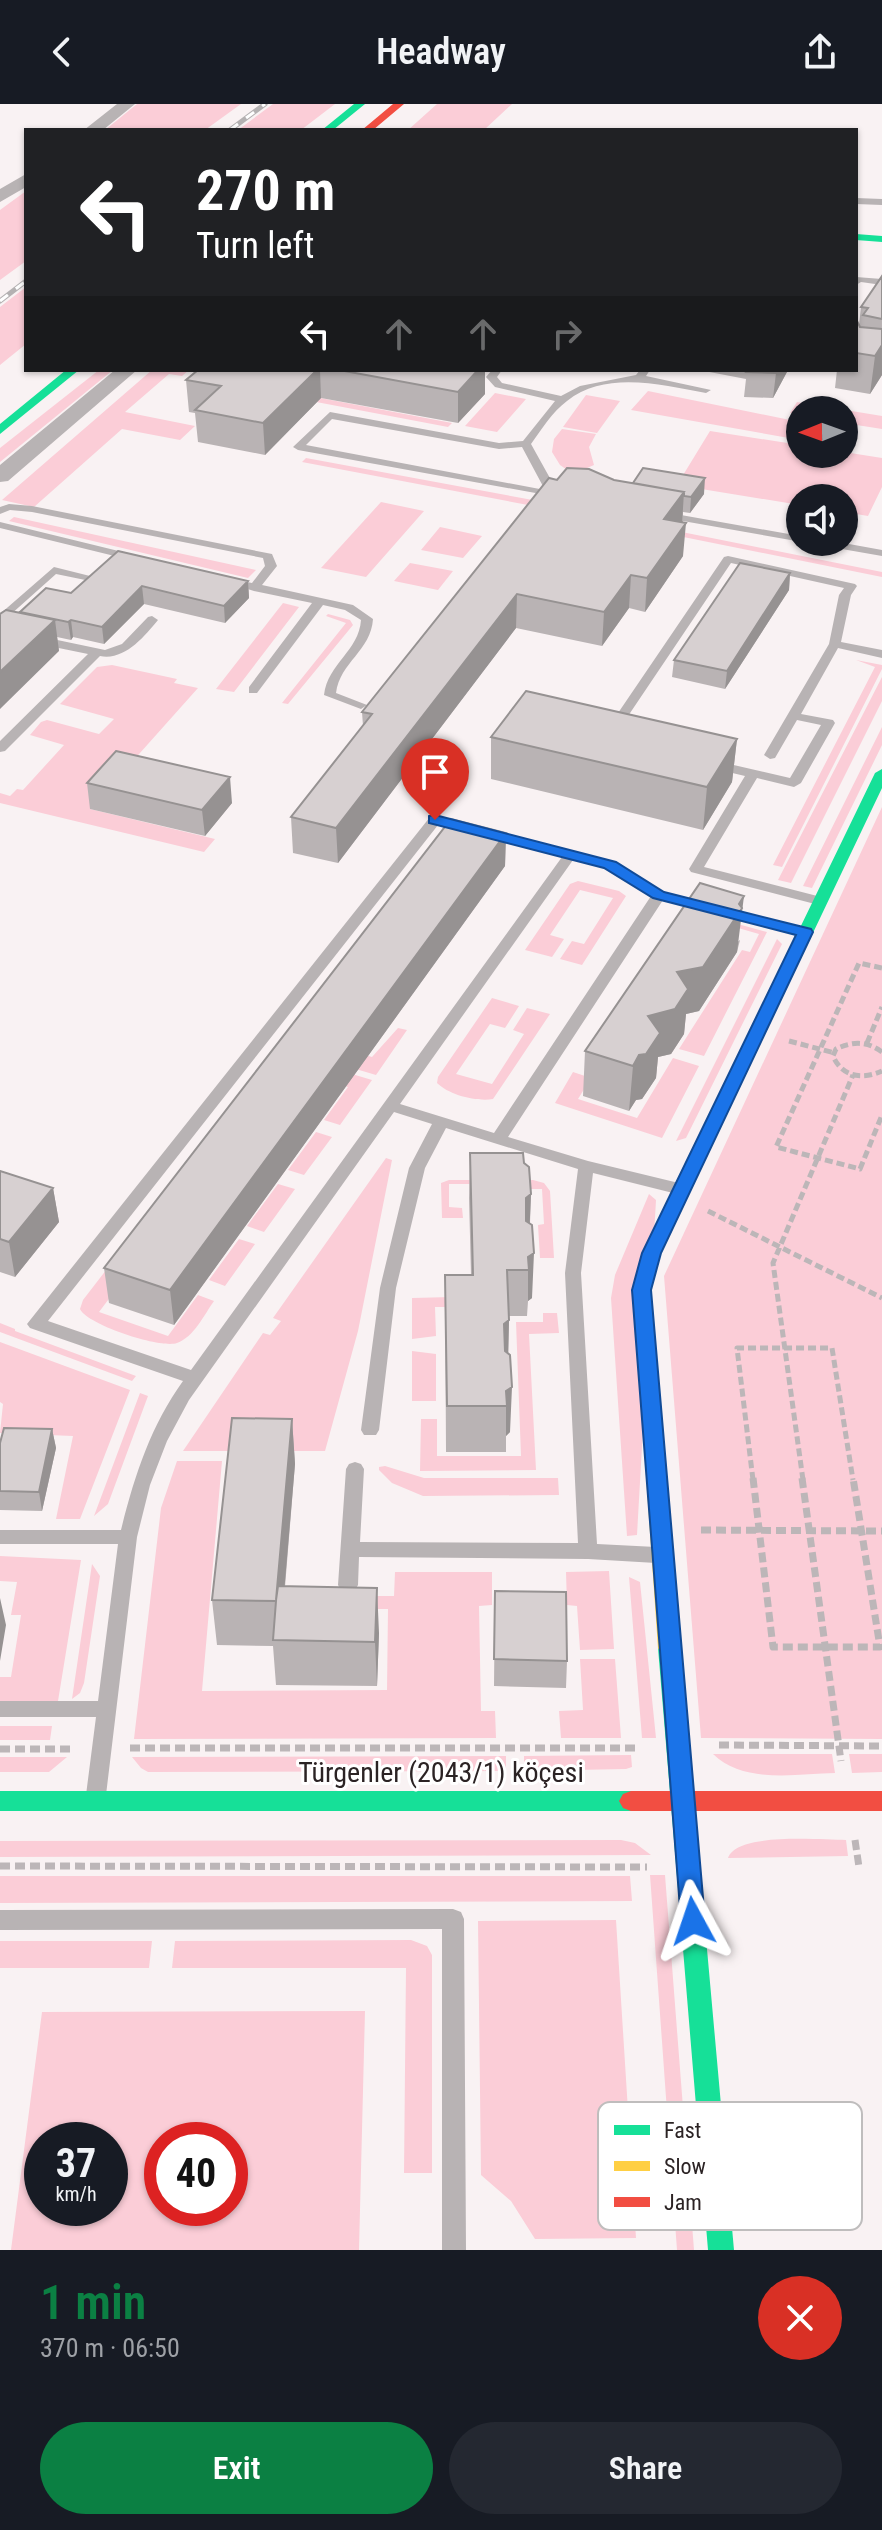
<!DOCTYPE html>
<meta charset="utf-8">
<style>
:root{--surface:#171b24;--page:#242831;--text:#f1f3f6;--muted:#9ea1a6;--accent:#0b8043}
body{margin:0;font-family:"Roboto Condensed",sans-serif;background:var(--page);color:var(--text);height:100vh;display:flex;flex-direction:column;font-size:30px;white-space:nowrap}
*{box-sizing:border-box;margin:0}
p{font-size:26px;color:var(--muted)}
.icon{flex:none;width:44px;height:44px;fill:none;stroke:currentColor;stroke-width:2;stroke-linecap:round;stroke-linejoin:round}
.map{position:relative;height:2146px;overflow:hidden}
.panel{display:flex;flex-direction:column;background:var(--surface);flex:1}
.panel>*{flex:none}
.top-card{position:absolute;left:24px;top:24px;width:834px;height:244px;border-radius:0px;box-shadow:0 2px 6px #0004;background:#202124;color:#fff;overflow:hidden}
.needle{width:52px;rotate:269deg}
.tools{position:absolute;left:786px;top:292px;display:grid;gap:16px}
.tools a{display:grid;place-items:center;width:72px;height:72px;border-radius:50%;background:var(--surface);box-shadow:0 2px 6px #0004;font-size:40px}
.speed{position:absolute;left:24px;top:2018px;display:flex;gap:16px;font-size:40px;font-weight:700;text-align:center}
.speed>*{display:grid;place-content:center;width:104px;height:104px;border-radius:50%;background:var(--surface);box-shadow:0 2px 6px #0004;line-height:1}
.speed small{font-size:20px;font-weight:400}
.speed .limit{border:12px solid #d22;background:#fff;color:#111}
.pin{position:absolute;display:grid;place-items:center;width:68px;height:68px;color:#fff;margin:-82px -34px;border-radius:50% 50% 50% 0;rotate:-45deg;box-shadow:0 0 8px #0007}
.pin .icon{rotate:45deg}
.me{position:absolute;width:88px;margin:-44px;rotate:355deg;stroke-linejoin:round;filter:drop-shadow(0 0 6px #0008)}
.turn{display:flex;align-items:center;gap:28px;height:168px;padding:0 40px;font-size:36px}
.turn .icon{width:104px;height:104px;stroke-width:2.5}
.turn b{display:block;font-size:56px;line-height:68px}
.lanes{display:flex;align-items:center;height:76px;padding:0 40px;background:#0003;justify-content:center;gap:40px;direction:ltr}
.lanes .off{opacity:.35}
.round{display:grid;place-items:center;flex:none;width:84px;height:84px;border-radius:42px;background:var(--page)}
.summary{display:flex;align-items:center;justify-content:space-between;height:136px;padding:0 40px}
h1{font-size:48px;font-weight:600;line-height:60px;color:var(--accent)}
.primary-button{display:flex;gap:16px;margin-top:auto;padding:16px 40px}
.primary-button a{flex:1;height:92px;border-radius:48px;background:var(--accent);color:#fff;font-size:32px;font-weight:600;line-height:92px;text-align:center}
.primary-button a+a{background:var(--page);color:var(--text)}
header{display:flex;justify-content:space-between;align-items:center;height:104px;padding:0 40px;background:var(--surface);font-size:36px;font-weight:600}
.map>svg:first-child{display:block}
.green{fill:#fbcdd7;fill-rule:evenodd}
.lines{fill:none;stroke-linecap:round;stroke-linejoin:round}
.path-far1{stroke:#bcb6b8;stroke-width:5;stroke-dasharray:8 4;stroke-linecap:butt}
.path{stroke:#bcb6b8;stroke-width:7;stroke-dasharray:10 5;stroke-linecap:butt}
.lane{fill:#b8b3b4;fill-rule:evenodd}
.street{fill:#b8b3b4;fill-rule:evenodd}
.fast{fill:#16e098;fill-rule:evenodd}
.slow{fill:#ffcf43;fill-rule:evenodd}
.jam{fill:#f24e42;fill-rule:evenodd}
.rail-casing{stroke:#b4b1b2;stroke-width:5}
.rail{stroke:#fff;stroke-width:3;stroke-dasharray:10;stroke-linecap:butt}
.wall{fill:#b9b3b4}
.shaded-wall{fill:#969292}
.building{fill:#d7d0d1;stroke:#969292;stroke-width:2}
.route{fill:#1a73e8;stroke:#114b97;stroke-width:2}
.labels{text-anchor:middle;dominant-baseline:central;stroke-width:6;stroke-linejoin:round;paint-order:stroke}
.near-street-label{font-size:28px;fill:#2b2324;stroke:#fff}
.key{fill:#fff;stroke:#bfbdbd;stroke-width:2}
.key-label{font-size:22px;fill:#2b2324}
</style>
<header><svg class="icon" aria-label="back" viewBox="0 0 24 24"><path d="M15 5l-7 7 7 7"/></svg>Headway<svg class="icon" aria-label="share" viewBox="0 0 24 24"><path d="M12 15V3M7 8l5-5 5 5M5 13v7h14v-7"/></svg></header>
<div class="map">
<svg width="882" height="2146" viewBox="0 0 882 2146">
<rect width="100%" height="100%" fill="#f9f2f3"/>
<path class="green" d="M137 0H241L205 26H105Z
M273 0H335L301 26H238Z
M437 0H512L484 26H408Z
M26 87V157L0 176V106Z
M26 183V240L0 261V203Z
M99 266H113L0 358V344Z
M152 266H189L182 272 169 270 125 308 195 322 180 336 122 325 34 403 2 396Z
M648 287 800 318V336L631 306Z
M495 289 526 295 497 328 465 322Z
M586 291 620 297 597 329 563 323Z
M315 293 452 319 448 323 311 297Z
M797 298 882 312V325L844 319V306H800V311L790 309Z
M562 325 596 330 589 343 594 361 573 370 560 361 552 348 554 335Z
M710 327 800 341V350L844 348 882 354V383L868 412 844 408V394H800V401L677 381Z
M306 354 549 399 544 404 302 358Z
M381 398 424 407 366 473 321 464Z
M14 413 256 466 248 474 9 417Z
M607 413 882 468V473L604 417Z
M440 423 482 432 463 454 421 446Z
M410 459 453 467 438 486 394 477Z
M283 499 299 503 234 588 216 585Z
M328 510 350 516 353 521 288 600 282 599 346 519 326 512Z
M856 556 882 561V565L782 763 773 761 875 563Z
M112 561 177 575 174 579 198 584 90 705 215 735 204 748 0 699V689L10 692 17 685 23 686 64 641 30 631 41 618 47 616 99 630 114 615 60 600 97 563Z
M882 573V597L791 779 778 776Z
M882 623V641L812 784 803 782Z
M882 703V1635L701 1634 664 1172Z
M578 777 619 787 626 792 582 861 560 855 572 837 584 840 613 794 580 786 550 831 564 835 552 853 525 846 570 780Z
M694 808 767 828 704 952 679 945 742 846 750 848 759 830 700 813Z
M777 835 782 840 686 1034 676 1037Z
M492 894 519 902 505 924 490 920 456 970 492 980 524 930 513 926 527 904 550 910 493 995C477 998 449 991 437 979L438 973Z
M398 924 407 926 376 971 278 942 306 934 372 953Z
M275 947 372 976 340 1021 324 1016 348 983 283 964 99 1208 168 1232 198 1191 214 1197C204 1211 194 1233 177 1239 160 1245 86 1220 80 1205L83 1196Z
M673 954 699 962 662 1034 555 999 573 968 591 974 578 995 637 1014Z
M316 1028 332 1033 304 1071 288 1066Z
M386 1054 392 1056 358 1227 325 1347H183L263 1229 270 1231 281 1217 273 1214Z
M449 1076H533L544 1079 550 1087 554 1154H540L538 1121 544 1120 542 1085H484V1080H449V1103L462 1104 463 1114H442L441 1079Z
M278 1080 295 1085 264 1128 247 1122Z
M649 1090 656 1096 637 1431 627 1432 611 1194 615 1171Z
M239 1135 255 1140 225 1182 209 1176Z
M452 1193 464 1203H435L436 1232 412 1235V1194Z
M543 1209H557L559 1229 529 1230 536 1366 420 1367 421 1315H437V1352H521L516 1218H543Z
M0 1219 15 1225V1227L136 1272 132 1277 0 1228Z
M0 1238 130 1286 80 1415H56L73 1332 0 1329 3 1300 0 1298Z
M412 1247 436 1250V1297H412Z
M140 1289 148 1292 108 1400 94 1412Z
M177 1357H222L202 1587 387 1586 388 1505H342V1492H394L395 1468H492V1501L479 1502 481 1607H495L496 1634 134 1635 161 1404Z
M385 1362 424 1374H558L559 1391 423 1392 392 1379 379 1366V1363Z
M0 1452 81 1456 58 1597H0V1573H11L21 1511H11L17 1478 0 1477Z
M92 1460 100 1472 84 1579 80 1589 72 1595Z
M609 1467 614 1545 580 1546 577 1502 567 1501 566 1468Z
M629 1473 640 1478 656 1634H642Z
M580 1555H615L621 1634H561L559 1607 583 1606Z
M0 1622H52L50 1636H0Z
M713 1650H832L835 1669C795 1670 744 1680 713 1650Z
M849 1650H882V1668L852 1669Z
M631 1651 632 1663 626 1665 524 1667V1652Z
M506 1652V1667L148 1668 141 1664 132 1653Z
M0 1653H67L49 1668H0Z
M621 1736 635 1739 651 1751 0 1753V1737Z
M846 1736 848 1752 728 1754C737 1728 820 1736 846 1736Z
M650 1771H665L694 2146H677Z
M0 1772H630L632 1797 0 1799Z
M616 1816 636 2134 535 2135 511 2097 481 2071 478 1817Z
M411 1836 427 1842 432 1851V2069H404L406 1864H172L175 1837Z
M0 1837H152L149 1864H0Z
M365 1907 359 2146H11L42 1908ZM110 2036V2104H42V2036ZM230 2036V2104H162V2036Z"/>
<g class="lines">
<path class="path-far1" d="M882 864 859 859 776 1043 860 1065 882 1011
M789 937 835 949
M867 939 882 903
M882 948C867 937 853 937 836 945L833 952C842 973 862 976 882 967
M708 1107 882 1194
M753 1376 737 1244H832L853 1376
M803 1376 773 1159 853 971"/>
<path class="path" d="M753 1374 773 1543H880L853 1374
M802 1374 841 1657
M701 1426 882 1427
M719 1641 882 1642
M130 1644H637
M0 1645H74
M855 1736 859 1763
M0 1762 647 1763"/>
<path class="lane" d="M856 94 882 95V101L856 100Z
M856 173 882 175V181L861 178 856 181Z
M492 266H502L497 273 502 279 561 292 580 282 636 271 640 266H650L646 272 711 286 706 289C662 281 606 266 567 297 552 308 542 325 531 340L556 385 562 388 552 392 298 346 293 343 330 308 499 339 523 337 555 297 495 283 486 273ZM332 315 499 345 522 343 545 386 306 341Z
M9 400 32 402 272 450 277 462 262 481 353 501 373 515C371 547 340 558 336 589L367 601 361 605 324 591C328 559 359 547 361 516L345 506 323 501 257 589H249V583L312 499 254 487 222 477 228 474 252 479 265 462 263 454 32 408 10 406 0 410V403Z
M664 408 800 432 802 438 660 413 658 411Z
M0 418 139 452 141 454 135 457 0 424Z
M813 438H838L882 446V452L819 441Z
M728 452 855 480 857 482 851 491 841 538 882 546V554L838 544 801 610 833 616 835 619 801 679 794 683 757 674 704 763 825 794 827 797 825 800H815L691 768 689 765 745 672 707 663V657L712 656 790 674 821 621 797 616 775 654 770 655 764 651 829 540 839 491 844 484 731 459 624 618 606 622 600 618 616 612 724 453Z
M54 463 106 476 100 479 56 470 0 520V510Z
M152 512 158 516C144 533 124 557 100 552L5 647 0 648V637L88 550 0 532V524L105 546 122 540 148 513Z
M435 712 615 758 664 788 810 825 812 828 805 832 663 796 508 1033 588 1057 687 1081 689 1085 681 1091 593 1069 581 1169 597 1440 656 1443 663 1446 665 1451 663 1456 656 1459 588 1455 359 1453 358 1481 355 1486 348 1489 341 1486 338 1481 346 1365 349 1360 355 1358 361 1360 364 1365 360 1438 578 1439 565 1169 578 1065 446 1024 425 1064 396 1184 379 1326 376 1331H364L361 1326 380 1184 409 1064 432 1020 394 1008 189 1296 167 1337 150 1381 137 1433 106 1691 103 1697 96 1700 89 1697 86 1691 96 1613H0V1597H98L118 1440H0V1426H121C134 1373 151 1321 183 1277L30 1224 27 1220 430 713ZM438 721 562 753 191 1266 48 1217ZM573 756 605 764 651 792 494 1029 400 1000Z
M453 1805 461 1808 464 1815 466 2146H442V1825L0 1826V1806Z"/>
<path class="street" d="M117 0H135L103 26H84Z
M26 70V83L0 98V85Z
M115 266H137L8 377 0 378V361Z"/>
<path class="fast" d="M354 0H365L333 26H322Z
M856 130 882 132V138L856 136Z
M66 266H79L0 330V320Z
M882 665V684L671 1127 662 1133 655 1132 653 1127 875 669Z
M669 1535 677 1538 680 1544 734 2146H708L658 1544 661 1538Z
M0 1687H631L639 1690 643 1697 639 1704 631 1707H0Z"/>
<path class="slow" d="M662 1121 671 1127 661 1149 651 1186 680 1544 677 1550 669 1553 661 1550 658 1544 633 1186 643 1149 655 1122Z"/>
<path class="jam" d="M393 0H404L373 26H362Z
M631 1687H882V1707H631L623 1704 619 1697 623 1690Z"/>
<defs>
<path id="rail" d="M230 26 265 0
M0 197 26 177"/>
</defs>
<use href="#rail" class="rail-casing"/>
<use href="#rail" class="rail"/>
</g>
<path class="wall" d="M882 172V271L870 290 835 284 837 266H856V222L859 221 861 203Z
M198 266H485V290L458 319 321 294 265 351 198 338 195 309 189 308 186 276Z
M699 266H788L773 294 744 293 746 275Z
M557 376H614L704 390 690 409 683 408V452L645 508 629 504 602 542 516 524 338 759 293 749 291 713 363 622 362 608Z
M118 447 248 477 249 494 225 519 144 500 104 540 73 533 71 536 57 533 59 547 20 509 71 489Z
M790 469 789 486 725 585 672 573 674 556Z
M491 633 737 635 732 678 703 726 491 675Z
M87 679 232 699 205 732 90 705Z
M506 729 505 762 174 1221 109 1199 104 1164Z
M740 836 737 848 699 907 686 910 684 930 671 950 658 953 656 974 642 995 636 996 629 1007 583 992 585 947Z
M470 1049 524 1059 531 1090 530 1119 532 1194 528 1197 527 1212H509L508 1250 510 1328 506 1332V1348H446L445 1171H471L469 1094Z
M0 1067 53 1084 59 1118 15 1173 0 1168Z
M292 1315 295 1360 285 1483 379 1529 377 1582 276 1581 273 1542 217 1541 212 1496Z
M52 1325 56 1344 42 1407 0 1406V1339Z
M495 1487 567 1557 566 1584 494 1582Z"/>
<path class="shaded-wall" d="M882 241V271L870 290 875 252Z
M317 266H320L321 294 265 351 263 319Z
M478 266H485V290L458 319V288Z
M777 266H788L773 294 776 269Z
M705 374 704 390 690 409 691 393Z
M684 388 682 420 664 415Z
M686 419 683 452 645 508 647 474Z
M790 469 789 486 725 585 727 567Z
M631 471 629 504 602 542 604 508Z
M248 477 249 494 225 519 224 502Z
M142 482 144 500 104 540 102 523Z
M517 490 516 524 338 759 336 724Z
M55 516 59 547 0 605V568Z
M71 516 73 533 71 536 68 518Z
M737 635 732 678 703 726 707 683Z
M230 673 232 699 205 732 202 706Z
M506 729 505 762 174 1221 170 1186Z
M744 792 737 848 699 907 686 910 684 930 671 950 658 953 656 974 642 995 636 996 629 1007 633 962 648 912 677 868 739 800Z
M53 1084 59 1118 15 1173 9 1138Z
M531 1090 529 1135 524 1139 526 1094Z
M534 1149 532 1194 528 1197V1153Z
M509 1216 508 1262 503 1266 504 1220Z
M512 1283 510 1328 506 1332V1287Z
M292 1315 295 1360 280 1536 276 1496Z
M52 1325 56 1344 42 1407 39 1388Z
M377 1484 379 1529 377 1582 375 1538Z
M0 1494 6 1521 0 1557Z"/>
<path class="building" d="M882 172V215L863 211 868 204 861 203Z
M858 219 860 223 882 225V241L875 252 856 249V222Z
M198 266H317L263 319 195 306 221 282 186 276Z
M339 266H478L458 288Z
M747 266H777L776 269 746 268Z
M567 364 589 365 614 376 684 388 664 415 686 419 647 474 631 471 604 508 517 490 336 724 291 713 372 610 362 608 549 374 557 376Z
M643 364 705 374 691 393 684 392V388L633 379Z
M118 447 248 477 224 502 142 482 102 523 71 516 68 518 20 508 46 484 71 489Z
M740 459 790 469 727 567 674 556Z
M6 506 55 516 0 568V510Z
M526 587 737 635 707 683 491 633Z
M116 647 230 673 202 706 87 679Z
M451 715 506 729 170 1186 104 1164Z
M700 779 744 792 739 800 742 804 703 863 677 868 688 885 675 905 648 912 660 929 646 950 639 951 633 962 585 947Z
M470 1049H523L524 1059 529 1063 531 1090 526 1094V1117L532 1121 534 1149 528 1153 529 1166H507L509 1216 504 1220 505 1247 510 1251 512 1283 506 1287 507 1302H447L445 1171H473Z
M0 1067 53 1084 9 1138 0 1135Z
M232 1314 292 1315 276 1496 278 1482 377 1484 375 1538 273 1536 276 1497 212 1496Z
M4 1324 52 1325 39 1388 0 1387V1339Z
M495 1487 566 1488 567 1557 494 1555Z"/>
<path class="route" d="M435 711 616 758 664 788 811 825 813 828 661 1149 651 1186 705 1817 702 1825 693 1828 685 1825 681 1817 632 1186 642 1149 796 831 653 794 604 764 429 719V712Z"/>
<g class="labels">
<g class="near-street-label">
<text x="441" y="1668">Türgenler (2043/1) köçesi</text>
</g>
</g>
<rect x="598" y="1998" width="264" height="128" rx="12" class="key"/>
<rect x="614" y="2021" width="36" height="10" fill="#16e098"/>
<rect x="614" y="2057" width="36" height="10" fill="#ffcf43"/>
<rect x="614" y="2093" width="36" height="10" fill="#f24e42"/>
<g class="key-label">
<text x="664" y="2034">Fast</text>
<text x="664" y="2070">Slow</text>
<text x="664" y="2106">Jam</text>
</g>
</svg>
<div class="tools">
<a><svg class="needle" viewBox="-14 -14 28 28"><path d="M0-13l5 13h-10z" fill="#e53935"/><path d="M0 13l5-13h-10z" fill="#9ea1a6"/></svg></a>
<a><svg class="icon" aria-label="sound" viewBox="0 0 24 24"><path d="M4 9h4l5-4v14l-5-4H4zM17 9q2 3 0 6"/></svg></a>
</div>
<div class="speed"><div>37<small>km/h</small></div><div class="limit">40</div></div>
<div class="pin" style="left:435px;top:716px;background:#d93025"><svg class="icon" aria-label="arrive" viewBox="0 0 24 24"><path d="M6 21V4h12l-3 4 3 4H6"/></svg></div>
<svg class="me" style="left:693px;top:1817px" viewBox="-20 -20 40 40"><path d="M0-17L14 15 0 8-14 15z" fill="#1a73e8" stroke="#fff" stroke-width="4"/></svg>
<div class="top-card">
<div class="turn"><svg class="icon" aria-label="left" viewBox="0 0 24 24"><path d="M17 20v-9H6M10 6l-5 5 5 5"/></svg><div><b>270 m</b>Turn left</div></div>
<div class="lanes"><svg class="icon" aria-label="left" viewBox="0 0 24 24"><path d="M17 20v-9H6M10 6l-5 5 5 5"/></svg><svg class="icon off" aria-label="ahead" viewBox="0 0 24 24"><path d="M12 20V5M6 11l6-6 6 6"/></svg><svg class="icon off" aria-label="ahead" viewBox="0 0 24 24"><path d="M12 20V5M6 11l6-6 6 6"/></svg><svg class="icon off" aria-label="right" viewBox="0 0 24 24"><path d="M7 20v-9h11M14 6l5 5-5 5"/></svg></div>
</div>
</div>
<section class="panel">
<div class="summary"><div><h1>1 min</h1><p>370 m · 06:50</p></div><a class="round" style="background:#d93025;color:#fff"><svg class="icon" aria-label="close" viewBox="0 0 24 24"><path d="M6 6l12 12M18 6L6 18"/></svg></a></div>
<div class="primary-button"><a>Exit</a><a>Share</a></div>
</section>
